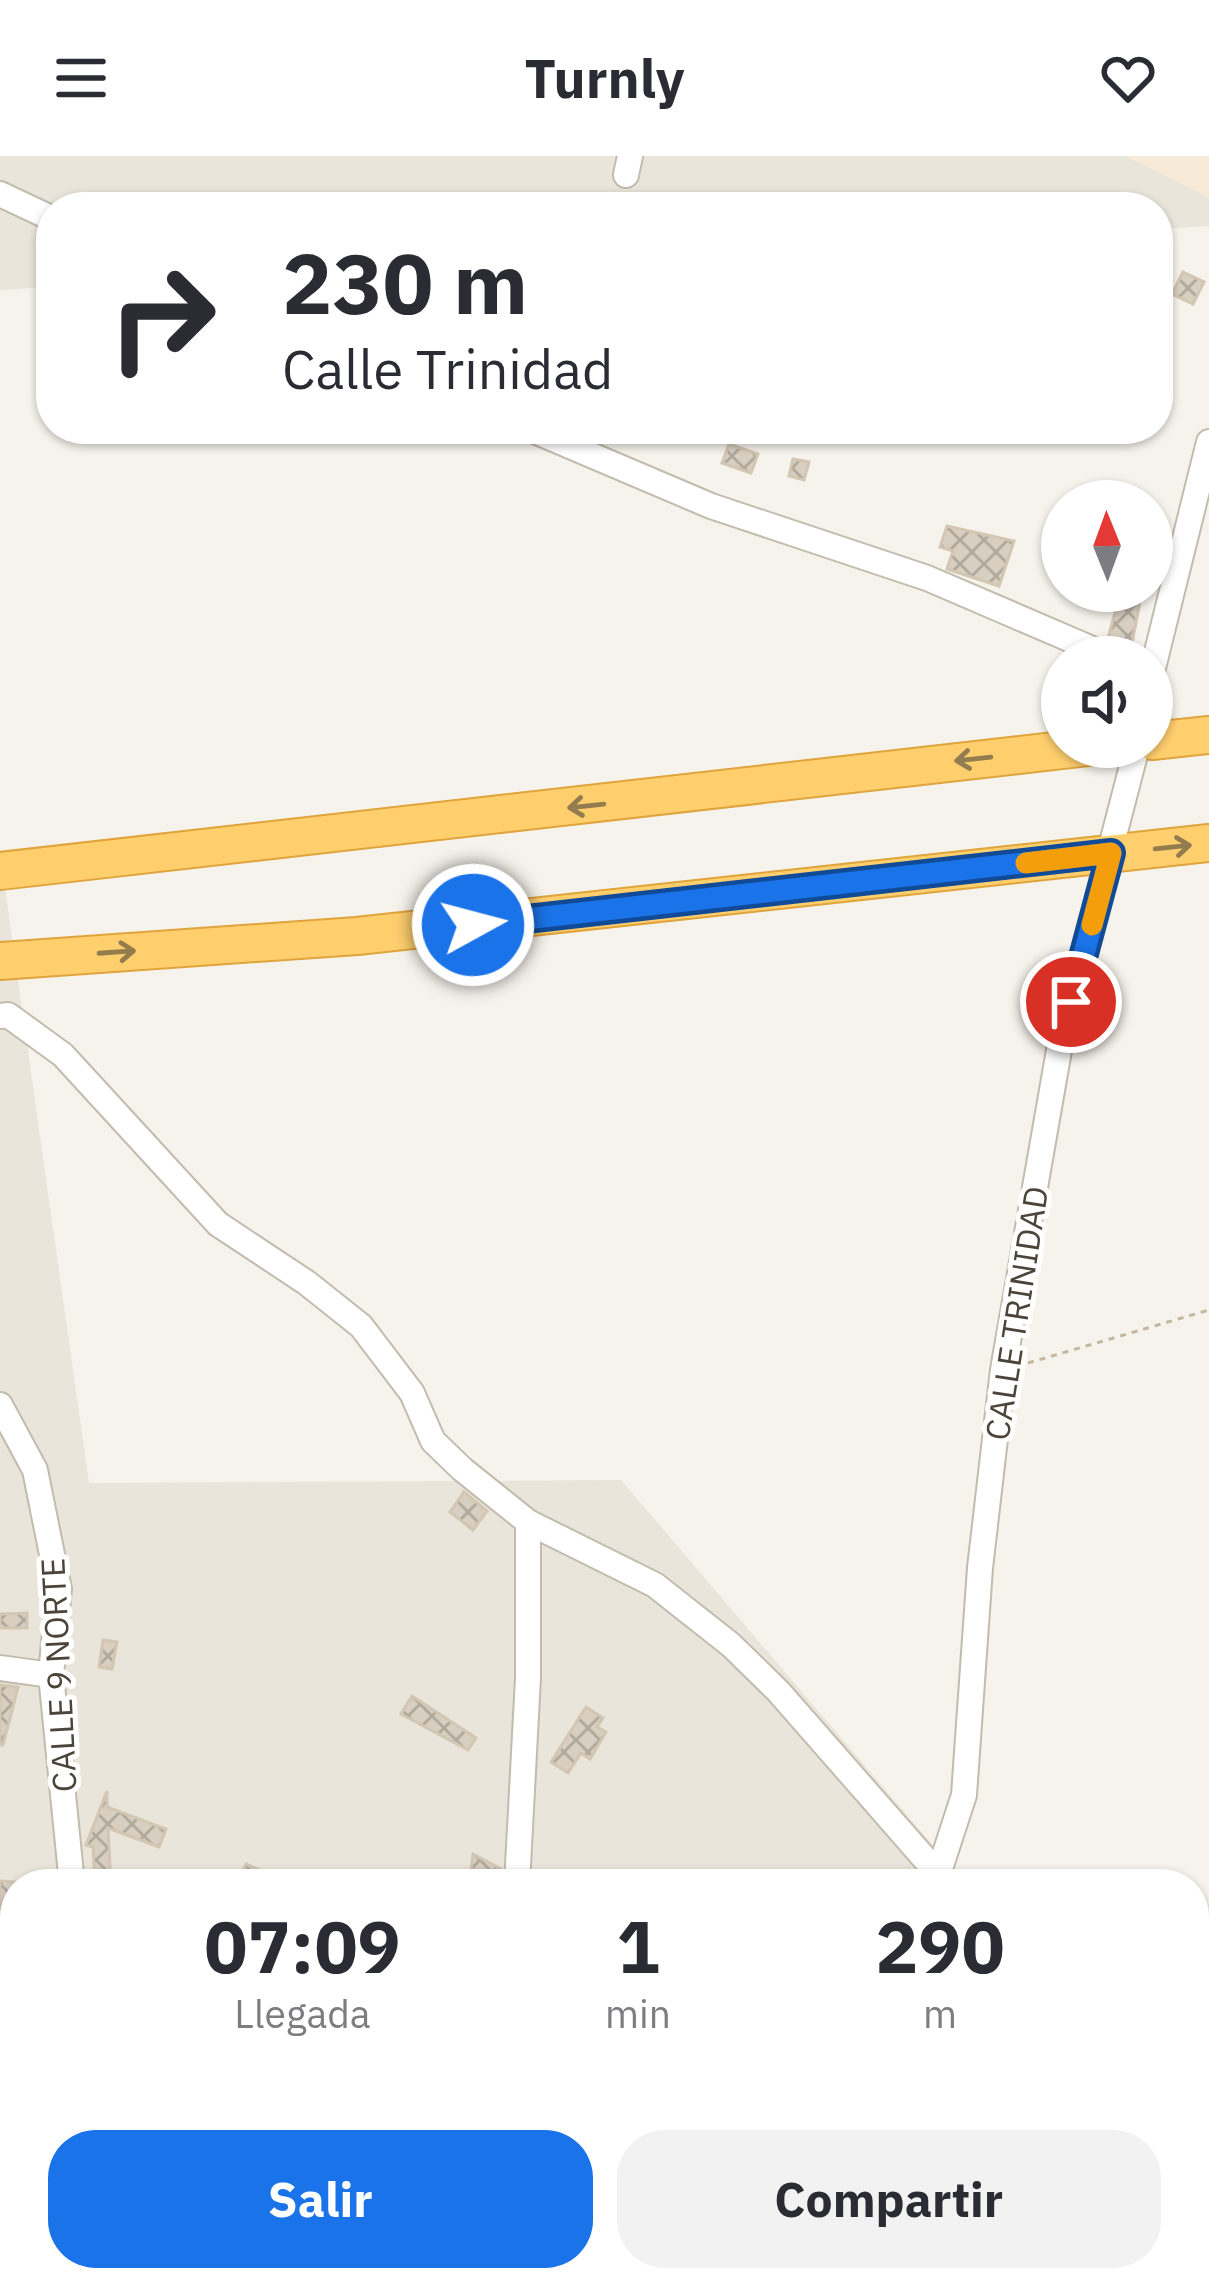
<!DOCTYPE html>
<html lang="es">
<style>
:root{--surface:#fff;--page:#f2f2f3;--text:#2b2b33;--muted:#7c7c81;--accent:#1a73e8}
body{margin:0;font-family:"IBM Plex Sans",sans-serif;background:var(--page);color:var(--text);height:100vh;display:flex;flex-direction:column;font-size:45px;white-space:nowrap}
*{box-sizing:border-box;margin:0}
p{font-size:39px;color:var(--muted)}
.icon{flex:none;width:66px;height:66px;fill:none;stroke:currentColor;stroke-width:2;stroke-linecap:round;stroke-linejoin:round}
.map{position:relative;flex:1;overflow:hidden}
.panel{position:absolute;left:0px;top:1713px;width:1209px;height:423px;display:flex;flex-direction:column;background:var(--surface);border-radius:48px 48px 0 0;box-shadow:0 3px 9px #0004}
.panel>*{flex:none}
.banner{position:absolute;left:36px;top:36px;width:1137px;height:252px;border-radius:48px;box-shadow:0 3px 9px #0004;background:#fff;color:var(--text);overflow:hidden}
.needle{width:78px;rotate:359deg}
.buttons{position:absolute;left:1041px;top:324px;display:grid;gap:24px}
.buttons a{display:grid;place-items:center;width:132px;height:132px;border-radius:50%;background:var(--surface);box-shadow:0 3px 9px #0004;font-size:60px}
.pin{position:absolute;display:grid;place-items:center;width:102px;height:102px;color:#fff;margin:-51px;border:6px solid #fff;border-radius:50%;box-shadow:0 3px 12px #0007}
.me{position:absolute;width:132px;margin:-66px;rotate:83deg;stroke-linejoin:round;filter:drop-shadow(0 0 9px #0008)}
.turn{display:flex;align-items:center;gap:42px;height:252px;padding:0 48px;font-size:54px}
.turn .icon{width:156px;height:156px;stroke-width:2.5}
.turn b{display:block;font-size:84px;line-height:102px}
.eta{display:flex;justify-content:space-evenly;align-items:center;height:204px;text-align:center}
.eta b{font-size:72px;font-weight:700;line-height:84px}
.button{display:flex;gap:24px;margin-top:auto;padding:24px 48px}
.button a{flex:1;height:138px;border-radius:48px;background:var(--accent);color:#fff;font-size:48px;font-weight:700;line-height:138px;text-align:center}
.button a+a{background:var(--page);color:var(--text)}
header{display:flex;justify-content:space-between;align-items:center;height:156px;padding:0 48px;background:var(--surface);font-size:54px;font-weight:700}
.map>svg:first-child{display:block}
.residential{fill:#eae5da}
.commercial{fill:#f7ead8}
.building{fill:url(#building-cross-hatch);stroke:#d3c7b4;stroke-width:3}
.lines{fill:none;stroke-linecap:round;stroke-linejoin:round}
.minor-casing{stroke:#c2bbae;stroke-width:28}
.highway-casing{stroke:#e0a43c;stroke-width:40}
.path{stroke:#c4b79f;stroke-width:3;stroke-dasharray:6 6;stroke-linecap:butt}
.minor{stroke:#fff;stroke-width:24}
.highway{stroke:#ffcf6e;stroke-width:36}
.oneway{stroke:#937c4e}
.route-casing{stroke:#114b97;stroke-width:30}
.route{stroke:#1a73e8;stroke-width:21}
.slow{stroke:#f59e0b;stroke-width:21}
.labels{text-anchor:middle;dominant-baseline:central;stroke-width:10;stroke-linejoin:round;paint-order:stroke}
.street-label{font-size:33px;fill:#4b4439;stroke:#fff}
</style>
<header><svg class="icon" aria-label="menu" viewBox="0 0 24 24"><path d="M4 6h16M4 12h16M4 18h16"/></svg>Turnly<svg class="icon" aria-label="heart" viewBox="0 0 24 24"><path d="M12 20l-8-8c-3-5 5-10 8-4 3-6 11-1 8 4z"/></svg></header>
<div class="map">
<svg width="1209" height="2135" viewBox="0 0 1209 2135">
<defs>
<pattern id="building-cross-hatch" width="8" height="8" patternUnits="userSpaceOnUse" patternTransform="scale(3)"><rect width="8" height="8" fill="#d8cfc1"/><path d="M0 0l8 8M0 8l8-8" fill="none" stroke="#b1aa9e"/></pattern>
</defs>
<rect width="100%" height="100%" fill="#f6f3ec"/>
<path class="residential" d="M0 0H1209V70L1158 73V51H51V131L0 134Z
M0 697 89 1327 621 1324 966 1728H15V2121H1194V1995L1209 2013V2135H0Z"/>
<path class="commercial" d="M1125 0H1209V41Z"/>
<path class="building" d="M1183 116 1204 126 1193 148 1172 138Z
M729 288 758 298 751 317 722 307Z
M793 303 809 306 804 324 789 320Z
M947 370 1014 385 999 430 947 413 953 395 940 391Z
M1121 435H1142L1130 498 1108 482Z
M464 1336 487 1355 473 1374 450 1356Z
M27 1457V1472H0V1458Z
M103 1484 117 1486 112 1513 99 1511Z
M0 1529 18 1531 3 1589H0Z
M412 1540 476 1582 468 1594 401 1558Z
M586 1551 603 1562 597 1571 606 1576 590 1603 581 1597 568 1617 551 1606Z
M107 1635V1651L166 1673 159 1691 108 1672 111 1728H95L93 1691 86 1689Z
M473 1698 501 1713V1728H469Z
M246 1708 292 1728H237Z
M0 1725 14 1726 12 1771H0Z"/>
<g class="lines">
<defs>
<path id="minor" d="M626 19 630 0
M0 38 51 62
M530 273 711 350 927 422 1111 501
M1152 516 1209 286
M0 860 8 859 63 899 218 1068 307 1127 361 1170 412 1237 433 1285 462 1313 528 1366 655 1429 731 1489 778 1535 947 1728
M0 1249 35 1314 59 1433 51 1519 72 1728
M0 1512 51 1519
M517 1728 528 1522V1366
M935 1728 964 1639 980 1412 1003 1214 1061 883 1137 591
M0 1824H15
M1194 1981 1209 1998
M554 2121 573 2135
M894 2121 895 2135
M0 2128 76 2131
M693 2135 700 2121
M1023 2135 1027 2121"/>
<path id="highway" d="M1152 585 1209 579
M0 715 1089 591
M0 805 357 780 1209 687"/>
</defs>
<use href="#minor" class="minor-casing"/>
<use href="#highway" class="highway-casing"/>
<path class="path" d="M1028 1207 1209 1154"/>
<use href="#minor" class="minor"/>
<use href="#highway" class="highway"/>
</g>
<defs><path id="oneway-shaft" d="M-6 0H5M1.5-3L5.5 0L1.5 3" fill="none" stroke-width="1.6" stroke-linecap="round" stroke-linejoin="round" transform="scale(3)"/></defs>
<g class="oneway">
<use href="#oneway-shaft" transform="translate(973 603) rotate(174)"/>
<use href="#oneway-shaft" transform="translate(586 650) rotate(174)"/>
<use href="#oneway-shaft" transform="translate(1173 691) rotate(-6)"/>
<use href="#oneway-shaft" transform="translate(117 796) rotate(-4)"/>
</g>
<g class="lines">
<defs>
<path id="route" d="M473 769 1111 697 1071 846"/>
</defs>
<use href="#route" class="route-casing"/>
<use href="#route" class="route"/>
<path class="slow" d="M1026 707 1111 697 1092 769"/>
</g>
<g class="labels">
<g class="street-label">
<text transform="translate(1016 1157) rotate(-81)">CALLE TRINIDAD</text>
<text transform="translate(58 1519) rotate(-93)">CALLE 9 NORTE</text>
</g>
</g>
</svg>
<div class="buttons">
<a><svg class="needle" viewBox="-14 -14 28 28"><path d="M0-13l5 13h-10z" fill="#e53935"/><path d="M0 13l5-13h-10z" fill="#7c7c81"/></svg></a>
<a><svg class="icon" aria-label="sound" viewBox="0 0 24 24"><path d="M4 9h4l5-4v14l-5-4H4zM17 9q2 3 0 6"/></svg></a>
</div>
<div class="pin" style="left:1071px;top:846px;background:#d93025"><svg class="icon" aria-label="arrive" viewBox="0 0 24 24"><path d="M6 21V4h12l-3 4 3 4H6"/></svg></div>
<svg class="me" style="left:473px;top:769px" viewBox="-20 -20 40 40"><circle r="17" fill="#1a73e8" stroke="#fff" stroke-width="3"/><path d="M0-11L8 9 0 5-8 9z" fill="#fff"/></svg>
<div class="banner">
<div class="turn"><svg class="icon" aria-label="right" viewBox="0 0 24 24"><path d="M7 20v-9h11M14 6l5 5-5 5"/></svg><div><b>230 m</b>Calle Trinidad</div></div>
</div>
<section class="panel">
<div class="eta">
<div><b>07:09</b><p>Llegada</p></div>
<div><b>1</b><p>min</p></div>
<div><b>290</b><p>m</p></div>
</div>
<div class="button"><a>Salir</a><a>Compartir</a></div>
</section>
</div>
